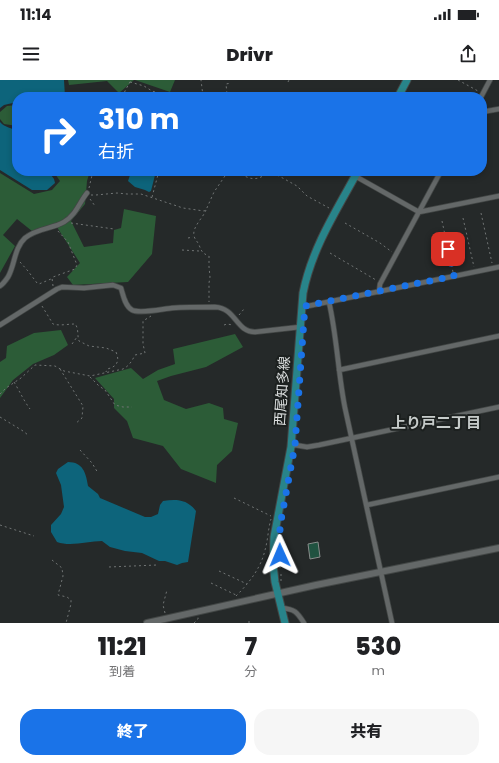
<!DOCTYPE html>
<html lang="ja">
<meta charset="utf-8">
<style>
:root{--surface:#fff;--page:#f6f6f6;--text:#202124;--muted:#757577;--accent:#1a73e8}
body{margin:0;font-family:Poppins,"Noto Sans JP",sans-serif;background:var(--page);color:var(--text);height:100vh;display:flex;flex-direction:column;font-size:15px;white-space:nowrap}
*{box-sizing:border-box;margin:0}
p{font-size:13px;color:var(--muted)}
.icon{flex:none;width:22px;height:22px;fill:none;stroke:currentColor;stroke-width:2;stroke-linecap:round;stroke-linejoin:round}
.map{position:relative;height:543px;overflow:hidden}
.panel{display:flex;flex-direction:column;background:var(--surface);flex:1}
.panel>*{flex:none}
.hud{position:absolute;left:12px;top:12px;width:475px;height:84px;border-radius:16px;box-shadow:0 2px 6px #0003;background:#1a73e8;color:#fff;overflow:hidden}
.pin{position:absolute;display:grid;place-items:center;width:34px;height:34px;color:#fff;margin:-17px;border-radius:8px;box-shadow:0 2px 6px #0006}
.me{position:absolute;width:44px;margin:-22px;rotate:359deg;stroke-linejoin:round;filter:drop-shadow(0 0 3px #0008)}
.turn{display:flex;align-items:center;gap:14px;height:84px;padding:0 20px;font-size:18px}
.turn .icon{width:52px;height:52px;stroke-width:2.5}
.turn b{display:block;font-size:28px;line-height:34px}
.eta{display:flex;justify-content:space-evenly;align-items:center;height:68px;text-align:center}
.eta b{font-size:24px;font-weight:800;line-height:28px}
.action{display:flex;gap:8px;margin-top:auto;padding:8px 20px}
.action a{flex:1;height:46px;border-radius:16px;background:var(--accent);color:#fff;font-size:16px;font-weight:800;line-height:46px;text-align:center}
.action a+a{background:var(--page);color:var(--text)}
.status{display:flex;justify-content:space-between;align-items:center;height:28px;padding:0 20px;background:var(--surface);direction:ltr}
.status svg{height:11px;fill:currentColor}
header{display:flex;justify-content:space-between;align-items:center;height:52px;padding:0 20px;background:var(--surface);font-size:18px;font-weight:800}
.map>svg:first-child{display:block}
.green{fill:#2c5c37}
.water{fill:#0d647b}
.building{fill:#205240;stroke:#888d8b}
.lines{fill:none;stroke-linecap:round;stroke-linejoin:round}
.street-casing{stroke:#434746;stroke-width:6}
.secondary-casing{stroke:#434746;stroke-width:8}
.primary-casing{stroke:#434746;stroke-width:9}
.path{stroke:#717575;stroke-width:1;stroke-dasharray:2 3;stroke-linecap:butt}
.street{stroke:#646868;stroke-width:4.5}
.secondary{stroke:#646868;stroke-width:6}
.primary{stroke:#28848a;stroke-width:7}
.route{stroke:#1a73e8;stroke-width:7;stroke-dasharray:0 12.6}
.labels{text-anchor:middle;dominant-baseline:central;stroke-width:4;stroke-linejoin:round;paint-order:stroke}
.street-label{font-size:14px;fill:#dadddd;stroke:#1c201f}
.neighbourhood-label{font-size:15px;font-weight:bold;fill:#c6cbca;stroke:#1c201f}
</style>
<div class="status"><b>11:14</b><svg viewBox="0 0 49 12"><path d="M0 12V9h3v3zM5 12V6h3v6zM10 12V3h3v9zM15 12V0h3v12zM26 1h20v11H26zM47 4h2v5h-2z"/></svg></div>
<header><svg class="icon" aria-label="menu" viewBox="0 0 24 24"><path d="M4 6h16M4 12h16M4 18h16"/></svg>Drivr<svg class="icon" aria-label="share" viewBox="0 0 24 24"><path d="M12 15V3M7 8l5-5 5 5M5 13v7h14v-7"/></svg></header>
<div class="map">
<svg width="499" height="543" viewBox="0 0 499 543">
<rect width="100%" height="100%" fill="#252929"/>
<path class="green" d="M68 0H134L119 13 107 1 69 5Z
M135 0H175L170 12Z
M17 25V46L4 44 0 39V32L7 26Z
M53 91H90L87 101 85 124 71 141 84 167 113 163 114 150 121 148 124 129 156 136 152 174 128 202 73 205 67 197 80 183 55 144 32 151 17 139 3 155 15 166 0 193V93L34 114 52 110 60 101Z
M61 250 68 265 54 275 33 284 13 300 0 318V282L6 278 7 266 34 253Z
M235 254 243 267 206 287 171 296 157 301 164 320 186 329 209 323 223 328 224 339 238 343 232 371 217 385 216 403 181 389 163 366 133 358 127 341 114 328V319L95 298 131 288 143 299 158 290 175 284 173 269Z"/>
<path class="water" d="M0 0H64L65 17H17V22L4 25 0 28Z
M0 42C5 48 12 47 17 52V91H48L54 99 55 103 47 110H32L0 90Z
M138 91H156L151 111 149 112 145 110 135 107 128 101 130 95 133 96Z
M68 382C83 382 86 393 88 406L98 414 100 418 145 437H151L158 434 160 425 163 421C176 419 187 419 196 431L188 482 182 483 177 485 165 481H159L142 473 125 471 110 467 102 461C88 461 71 467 57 462L51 452V445L61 434 64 427 61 405 56 393 58 389Z"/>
<path class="building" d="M318 462 320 477 310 479 308 464Z"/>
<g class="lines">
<defs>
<path id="street" d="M481 17 490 0
M482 32 499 29
M355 96 419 132 499 116
M0 206C3 204 6 200 8 197 15 185 14 168 25 158 37 148 52 149 64 142 76 135 79 123 87 113
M379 212 380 204 441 91
M329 222C337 257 338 293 345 328L392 543
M302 226H308L499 187
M0 245 57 209 62 207 84 208 113 205 121 208C123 215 125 226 132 230 140 234 162 229 172 228 186 227 201 227 215 227 236 228 236 252 255 252L300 247
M339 290 499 256
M291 367 295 365 307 367 319 365 499 327
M367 425 499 397
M281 528C295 529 297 532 304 543"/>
<path id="secondary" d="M147 543 316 505 499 468"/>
<path id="primary" d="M398 17 407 0
M285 543 275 502 273 484 274 457 291 367 303 213C312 168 336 131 358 91"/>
</defs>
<use href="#street" class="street-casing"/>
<use href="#secondary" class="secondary-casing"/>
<use href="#primary" class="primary-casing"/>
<path class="path" d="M458 0 478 11
M130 2 144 6 152 11 172 17
M288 2 289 0
M123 17 125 11 131 0
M198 17 203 16 201 0
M213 17 227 14 226 4 231 3
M254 91H260
M89 108 93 91
M91 115H96L117 113 127 114H141L183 128 204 131 206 130 214 112 227 93C245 89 249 109 270 91L297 106 307 116 329 128
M152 117 159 91
M90 119 95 126
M206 130C203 138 192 147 194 156 195 160 198 162 199 165 202 172 202 173 209 176V187L210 197 209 203V222
M481 133 492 183
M463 138 474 187
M442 141 453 192
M71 143 114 149
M345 143 380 163 392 172
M188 158 193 157
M182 170 199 171
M330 173 376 200
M20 182 28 191 37 203 39 204 51 199
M53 206 52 198 53 197 75 189 77 185 68 162 57 150
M42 226 53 244C59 246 68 244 75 244 79 248 77 256 79 261L89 266 106 268 116 272C120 281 117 287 107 289L106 292
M239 235 244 229
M224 245 227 244 233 245
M72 264 77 257
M60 289 83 326 82 338 75 344
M90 297 99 306 105 310 115 325 123 327H132
M14 302C20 312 24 321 30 329
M0 314 6 308 21 298 35 285 55 286 64 291 90 296 123 289C129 286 132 281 135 275L145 273 143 264V241L151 236
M0 337 23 351 28 355
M80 370 92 383 98 393
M234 418 271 436
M0 445 34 456
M280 476V488
M52 480 62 488 63 496 58 515 67 517 71 520V524L66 543
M109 487 157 485
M219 491 247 504
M281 494V502
M211 503 236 515
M236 516C249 503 261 488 265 470 268 460 268 449 271 439
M165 533 163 525 167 510
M194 543 198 539V537
M249 543V539"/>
<use href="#street" class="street"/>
<use href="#secondary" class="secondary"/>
<use href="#primary" class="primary"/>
</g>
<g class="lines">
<path class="route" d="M280 475V446L295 365 305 226 454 196 448 169"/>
</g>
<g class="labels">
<g class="street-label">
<text transform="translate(282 311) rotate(-86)">西尾知多線</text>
</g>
<g class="neighbourhood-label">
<text x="436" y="342">上り戸二丁目</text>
</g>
</g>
</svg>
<div class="pin" style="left:448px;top:169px;background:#d93025"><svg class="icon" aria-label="arrive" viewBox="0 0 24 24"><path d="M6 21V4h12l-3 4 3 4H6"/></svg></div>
<svg class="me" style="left:280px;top:475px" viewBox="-20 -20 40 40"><path d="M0-17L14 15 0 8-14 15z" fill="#1a73e8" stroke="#fff" stroke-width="4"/></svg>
<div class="hud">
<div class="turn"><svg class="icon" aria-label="right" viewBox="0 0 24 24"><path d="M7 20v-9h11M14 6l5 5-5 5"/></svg><div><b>310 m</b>右折</div></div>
</div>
</div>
<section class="panel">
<div class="eta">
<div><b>11:21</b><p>到着</p></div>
<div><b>7</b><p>分</p></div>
<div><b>530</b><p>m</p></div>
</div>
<div class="action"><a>終了</a><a>共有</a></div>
</section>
